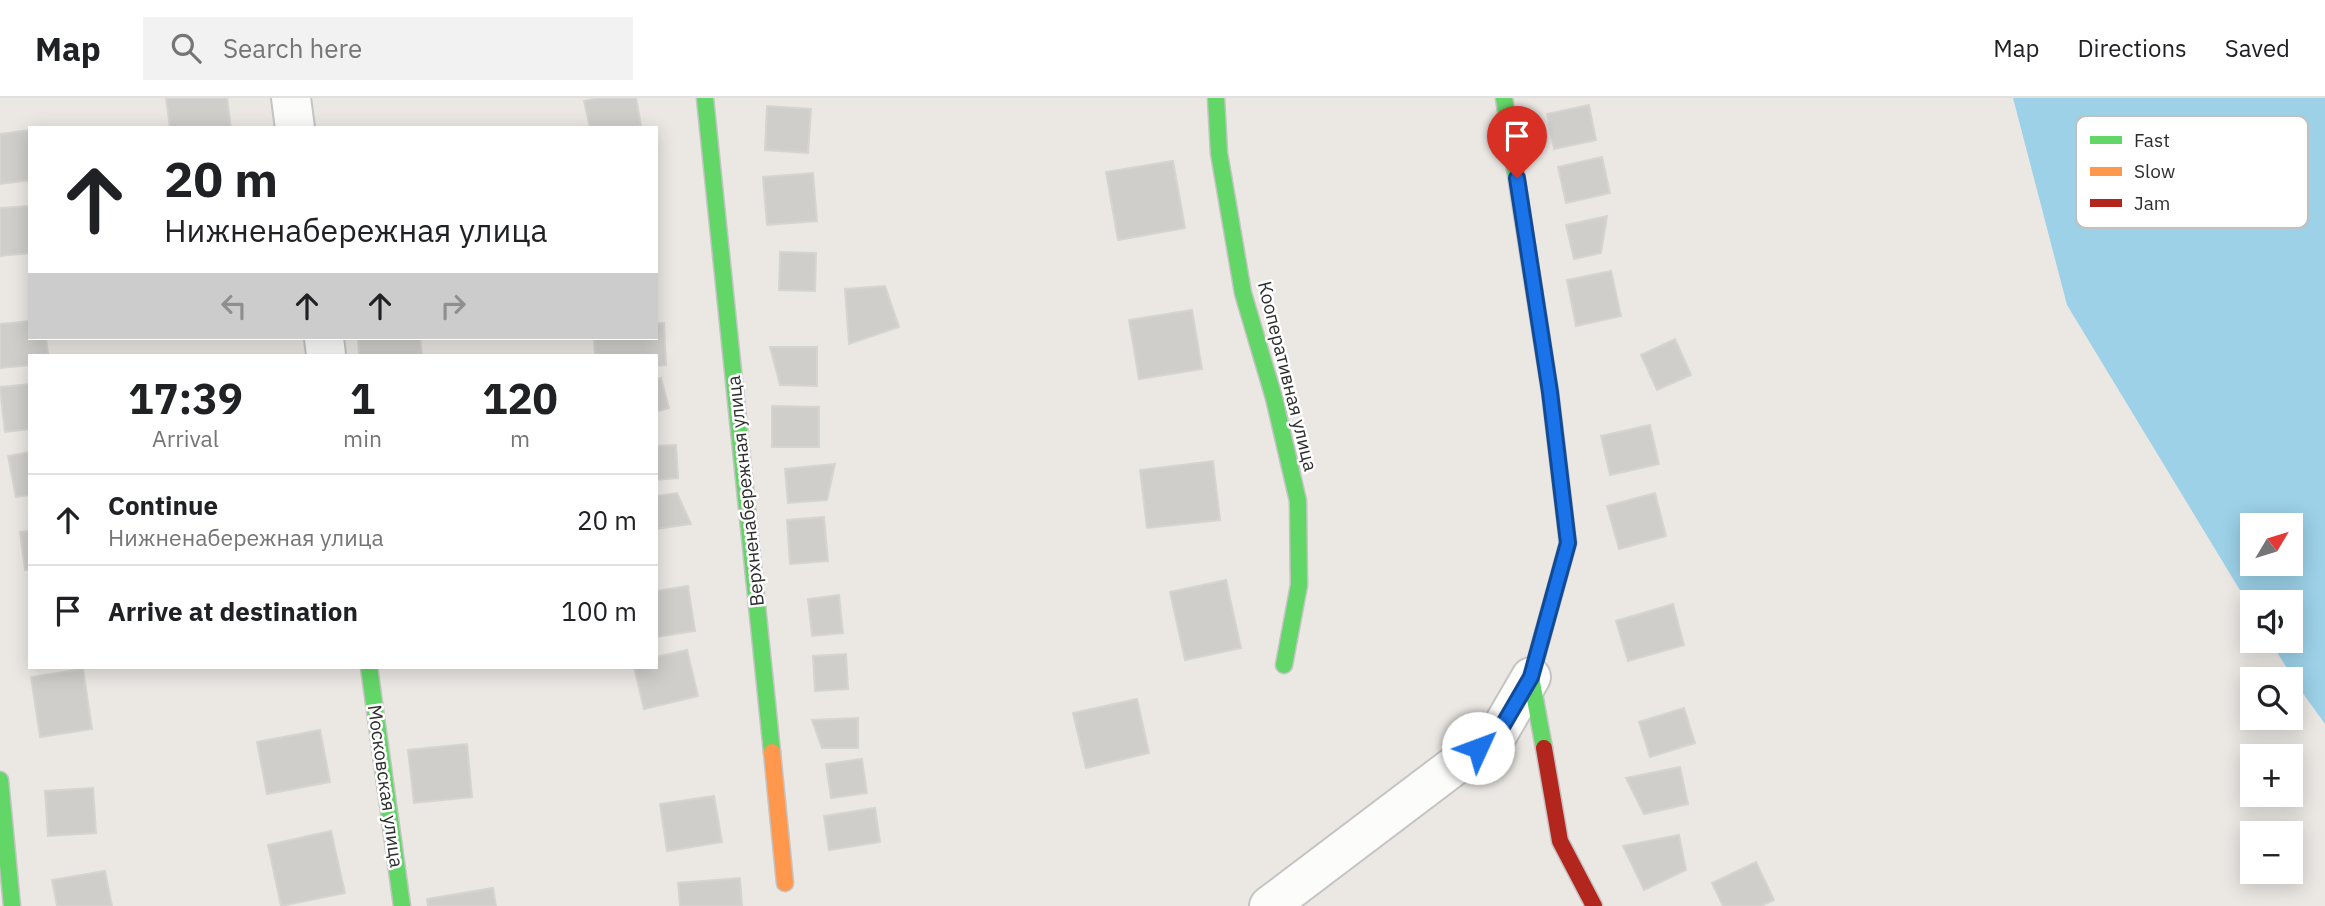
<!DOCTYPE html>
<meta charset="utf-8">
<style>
:root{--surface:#fff;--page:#f2f2f2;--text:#202124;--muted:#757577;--line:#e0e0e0}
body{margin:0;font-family:"IBM Plex Sans",sans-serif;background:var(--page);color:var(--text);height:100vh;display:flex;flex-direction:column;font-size:26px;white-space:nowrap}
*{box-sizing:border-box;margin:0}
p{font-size:23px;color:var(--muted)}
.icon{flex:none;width:38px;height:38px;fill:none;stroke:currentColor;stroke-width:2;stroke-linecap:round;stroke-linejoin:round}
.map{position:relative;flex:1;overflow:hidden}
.drawer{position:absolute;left:28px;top:256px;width:630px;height:315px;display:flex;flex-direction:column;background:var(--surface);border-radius:0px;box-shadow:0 4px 18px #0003}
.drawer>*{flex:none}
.banner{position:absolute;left:28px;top:28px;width:630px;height:214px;border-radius:0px;box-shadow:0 4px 18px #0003;background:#fff;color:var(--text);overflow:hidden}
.needle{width:46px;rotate:52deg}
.controls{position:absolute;left:2240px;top:415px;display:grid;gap:14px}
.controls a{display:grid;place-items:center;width:63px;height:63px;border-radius:0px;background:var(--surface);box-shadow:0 4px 18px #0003;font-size:35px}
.pin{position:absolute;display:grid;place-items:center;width:60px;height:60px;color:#fff;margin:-72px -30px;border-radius:50% 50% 50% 0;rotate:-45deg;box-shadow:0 0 7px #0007}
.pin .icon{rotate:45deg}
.me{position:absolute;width:77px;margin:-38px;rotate:47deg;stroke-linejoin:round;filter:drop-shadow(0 0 5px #0008)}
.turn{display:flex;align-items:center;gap:24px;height:147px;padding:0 21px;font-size:32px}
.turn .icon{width:91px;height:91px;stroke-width:2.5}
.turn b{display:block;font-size:49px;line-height:60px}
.lanes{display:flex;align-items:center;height:66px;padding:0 21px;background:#0003;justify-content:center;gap:35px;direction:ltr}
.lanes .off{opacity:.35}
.eta{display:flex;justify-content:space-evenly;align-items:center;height:119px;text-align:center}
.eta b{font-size:42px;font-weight:700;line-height:49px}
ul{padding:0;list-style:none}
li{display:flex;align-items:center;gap:21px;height:91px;padding:0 21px;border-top:2px solid var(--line)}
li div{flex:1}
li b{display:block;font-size:26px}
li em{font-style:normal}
header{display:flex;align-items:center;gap:42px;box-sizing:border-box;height:98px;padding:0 35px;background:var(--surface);border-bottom:2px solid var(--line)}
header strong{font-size:33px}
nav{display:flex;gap:38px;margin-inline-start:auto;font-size:24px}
.search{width:490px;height:63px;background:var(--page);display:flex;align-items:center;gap:18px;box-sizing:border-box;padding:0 24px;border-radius:0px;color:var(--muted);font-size:26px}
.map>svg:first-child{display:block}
.water{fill:#9cd1e8;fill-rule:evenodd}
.building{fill:#d0cecb;stroke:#d6d4d0;stroke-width:2}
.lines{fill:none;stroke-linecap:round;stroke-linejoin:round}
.street-casing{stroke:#c5c4c4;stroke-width:42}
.fast-casing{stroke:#c5c4c4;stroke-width:19}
.slow-casing{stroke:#c5c4c4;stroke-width:19}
.jam-casing{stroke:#c5c4c4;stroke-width:19}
.street{stroke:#fcfcfb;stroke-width:38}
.fast{stroke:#63d668;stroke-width:16}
.slow{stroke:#ff974d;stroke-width:16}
.jam{stroke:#b3261e;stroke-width:16}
.route-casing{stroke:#114b97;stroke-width:18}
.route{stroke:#1a73e8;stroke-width:12}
.labels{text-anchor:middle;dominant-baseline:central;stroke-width:5;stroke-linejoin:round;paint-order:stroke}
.street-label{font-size:19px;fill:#2e2e2e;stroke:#fff}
.key{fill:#fff;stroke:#c0c0c0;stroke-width:2}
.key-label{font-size:19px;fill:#2e2e2e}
</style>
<header>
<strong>Map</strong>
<div class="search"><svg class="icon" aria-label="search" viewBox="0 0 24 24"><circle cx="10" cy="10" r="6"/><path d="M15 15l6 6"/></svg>Search here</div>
<nav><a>Map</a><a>Directions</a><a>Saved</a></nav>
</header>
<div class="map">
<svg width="2325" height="808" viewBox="0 0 2325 808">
<rect width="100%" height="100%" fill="#ebe8e4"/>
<path class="water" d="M2013 0H2325V626L2302 594 2270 543 2291 542V504H2252V512L2067 207ZM2252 427H2291V466H2252Z"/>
<path class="building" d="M166 0H227L231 30H170Z
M599 0H636L641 27 625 30H590L584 3Z
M1589 7 1596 42 1554 51 1547 16Z
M767 8 811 11 808 55 765 52Z
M30 32V82L0 86V36Z
M1602 59 1610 95 1566 105 1558 69Z
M1173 63 1185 130 1118 142 1106 74Z
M813 75 817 123 767 127 763 79Z
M30 108V155L0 158V110Z
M1607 118 1601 155 1574 161 1566 127Z
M780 154 816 155 815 193 779 192Z
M1611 173 1621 218 1576 228 1567 182Z
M885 188 899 229 849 246 845 191Z
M1192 212 1202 271 1139 281 1129 222Z
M30 223V240H46L48 257H30V267L0 270V226Z
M664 225 666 267 656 268V257H595L594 240H656V226Z
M358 240H420L422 257H359Z
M1675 241 1691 277 1657 292 1641 257Z
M770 249H817V288L780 287Z
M661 280 669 310 656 314V281Z
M30 286V331L5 334 0 289Z
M772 308 819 309V349H772Z
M1650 327 1659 366 1610 377 1601 338Z
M676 347 678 380 656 382V348Z
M30 354V397L16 399 8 358Z
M1213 363 1220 422 1147 430 1140 372Z
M835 366 827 402 788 405 785 371Z
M677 395 691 426 656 431V398Z
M1655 395 1666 438 1619 451 1607 408Z
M824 419 828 463 790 466 787 422Z
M30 433V472H25L20 434Z
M1226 482 1241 550 1185 562 1170 494Z
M688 488 695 533 656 539V493Z
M839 497 843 535 812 538 808 501Z
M1673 506 1684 547 1628 563 1616 523Z
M687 552 698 598 644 611 634 569H656V559Z
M846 556 848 591 815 593 813 558Z
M83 571 92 631 40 639 31 579Z
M1137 601 1149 655 1086 670 1073 615Z
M1684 610 1695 645 1650 659 1639 624Z
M858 620V650H822L812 622Z
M320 632 330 684 267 696 257 644Z
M467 646 472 699 414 705 408 652Z
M862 661 867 695 831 700 826 666Z
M1680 669 1688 706 1644 716 1626 680Z
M93 690 96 735 48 738 45 693Z
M714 698 722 744 667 753 660 706Z
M875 710 880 744 829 752 824 718Z
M331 733 345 795 281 808 268 747Z
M1679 737 1686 772 1644 792 1623 748Z
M1756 764 1774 802 1761 808H1723L1712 785Z
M105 773 112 808H57L52 782Z
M740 780 742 808H680L678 785Z
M493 790 496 808H428L427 801Z"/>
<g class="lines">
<defs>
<path id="street" d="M291 0 295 30
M324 240 326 257
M1269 808 1499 634 1531 579"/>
<path id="fast" d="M705 0 772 654
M1216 0 1219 55 1243 195 1274 300 1298 403 1299 487 1284 567
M1504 0 1550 294 1568 445 1531 579 1544 650
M369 569 402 808
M0 682 12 808"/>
<path id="slow" d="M772 654 785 785"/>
<path id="jam" d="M1544 650 1560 743 1594 808"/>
</defs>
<use href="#street" class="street-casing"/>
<use href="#fast" class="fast-casing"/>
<use href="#slow" class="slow-casing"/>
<use href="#jam" class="jam-casing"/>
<use href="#street" class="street"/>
<use href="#fast" class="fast"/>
<use href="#slow" class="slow"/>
<use href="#jam" class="jam"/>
</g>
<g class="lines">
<defs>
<path id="route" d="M1478 650 1499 634 1531 579 1568 445 1550 294 1517 80"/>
</defs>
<use href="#route" class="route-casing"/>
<use href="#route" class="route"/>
</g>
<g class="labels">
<g class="street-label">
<text transform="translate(1288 278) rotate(76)">Кооперативная улица</text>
<text transform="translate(745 393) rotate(-96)">Верхненабережная улица</text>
<text transform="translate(386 688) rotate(82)">Московская улица</text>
</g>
</g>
<rect x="2076" y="18" width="232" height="112" rx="10" class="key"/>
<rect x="2090" y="38" width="32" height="8" fill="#63d668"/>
<rect x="2090" y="69" width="32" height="9" fill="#ff974d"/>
<rect x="2090" y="101" width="32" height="8" fill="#b3261e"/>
<g class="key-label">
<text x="2134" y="49">Fast</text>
<text x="2134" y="80">Slow</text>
<text x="2134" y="112">Jam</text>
</g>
</svg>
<div class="controls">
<a><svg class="needle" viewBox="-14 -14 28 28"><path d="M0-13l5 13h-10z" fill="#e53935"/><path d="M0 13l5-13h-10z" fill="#757577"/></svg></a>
<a><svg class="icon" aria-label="sound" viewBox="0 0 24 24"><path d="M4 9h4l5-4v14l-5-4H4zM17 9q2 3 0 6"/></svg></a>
<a><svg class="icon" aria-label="search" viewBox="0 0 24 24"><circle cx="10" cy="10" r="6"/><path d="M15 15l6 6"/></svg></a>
<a>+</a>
<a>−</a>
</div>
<div class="pin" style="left:1517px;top:80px;background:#d93025"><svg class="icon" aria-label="arrive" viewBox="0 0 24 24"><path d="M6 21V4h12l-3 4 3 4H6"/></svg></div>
<svg class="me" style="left:1478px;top:650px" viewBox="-20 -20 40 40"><circle r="19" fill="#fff"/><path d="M0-13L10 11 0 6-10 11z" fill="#1a73e8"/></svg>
<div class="banner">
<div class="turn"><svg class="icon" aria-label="ahead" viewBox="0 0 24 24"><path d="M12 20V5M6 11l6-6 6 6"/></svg><div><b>20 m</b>Нижненабережная улица</div></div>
<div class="lanes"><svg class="icon off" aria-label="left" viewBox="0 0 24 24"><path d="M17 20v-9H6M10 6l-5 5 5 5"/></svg><svg class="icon" aria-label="ahead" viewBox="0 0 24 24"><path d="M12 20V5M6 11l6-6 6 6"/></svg><svg class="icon" aria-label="ahead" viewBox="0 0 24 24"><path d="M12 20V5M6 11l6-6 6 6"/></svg><svg class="icon off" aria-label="right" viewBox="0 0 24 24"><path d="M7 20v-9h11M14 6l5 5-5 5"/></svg></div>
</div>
<section class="drawer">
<div class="eta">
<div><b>17:39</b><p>Arrival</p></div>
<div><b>1</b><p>min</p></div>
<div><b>120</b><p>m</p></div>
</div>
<ul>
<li><svg class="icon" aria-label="ahead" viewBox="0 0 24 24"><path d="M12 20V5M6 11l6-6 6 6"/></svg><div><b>Continue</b><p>Нижненабережная улица</p></div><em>20 m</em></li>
<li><svg class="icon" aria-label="arrive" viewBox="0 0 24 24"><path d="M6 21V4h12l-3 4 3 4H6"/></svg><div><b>Arrive at destination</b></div><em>100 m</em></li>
</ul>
</section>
</div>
